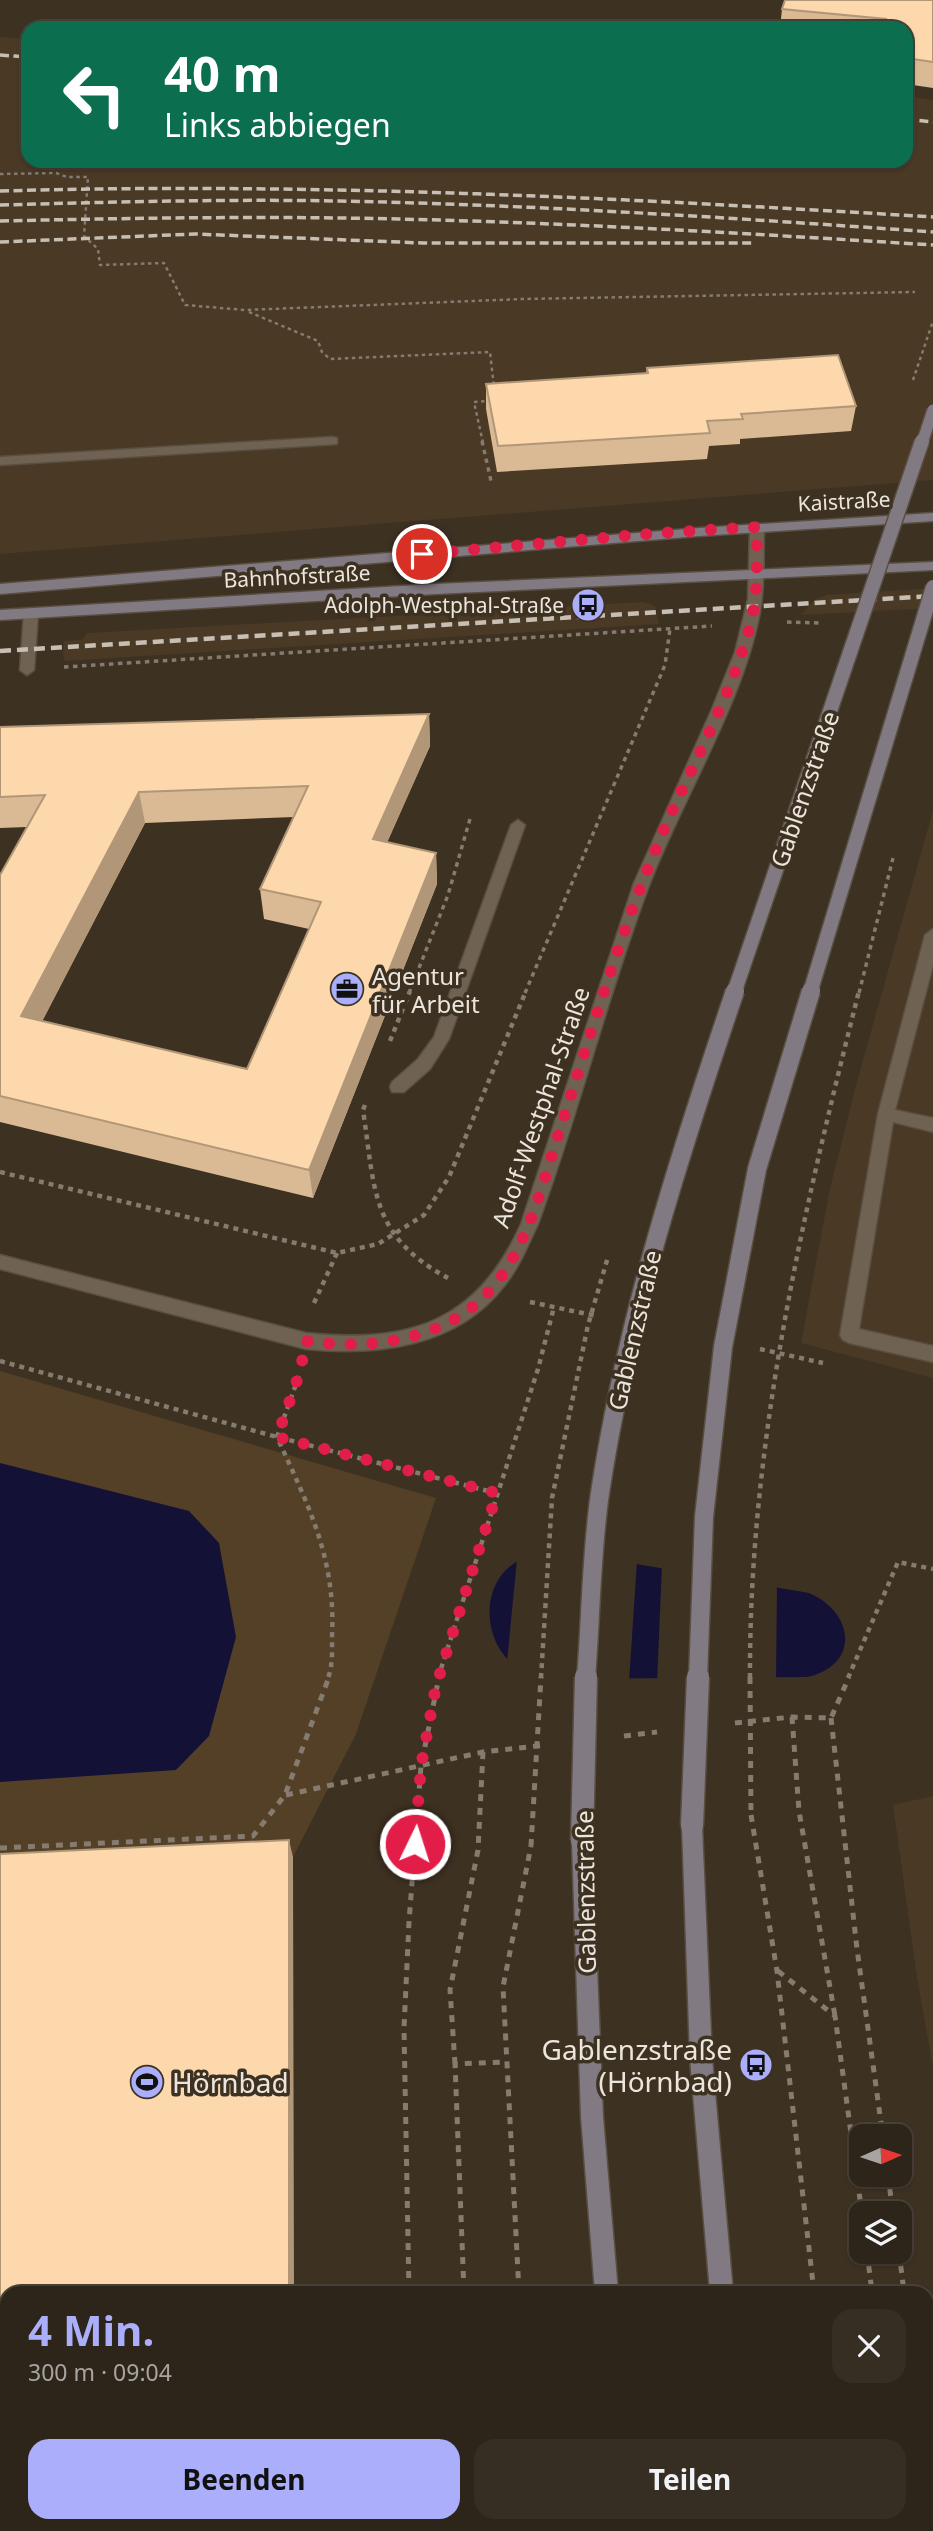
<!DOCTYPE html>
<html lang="de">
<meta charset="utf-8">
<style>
:root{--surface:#2e251a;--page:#362d23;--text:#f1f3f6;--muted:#a7a5a2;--line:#494239;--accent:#abaffb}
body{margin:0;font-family:"Noto Sans",sans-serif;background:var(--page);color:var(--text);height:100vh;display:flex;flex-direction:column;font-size:26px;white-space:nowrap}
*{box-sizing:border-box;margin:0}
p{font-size:23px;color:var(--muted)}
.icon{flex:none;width:38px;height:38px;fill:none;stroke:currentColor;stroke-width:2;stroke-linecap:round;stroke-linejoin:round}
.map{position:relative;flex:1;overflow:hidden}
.details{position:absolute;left:0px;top:2286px;width:934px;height:247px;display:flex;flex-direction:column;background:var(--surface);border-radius:21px 21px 0 0;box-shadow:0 2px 5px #0004,0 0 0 2px var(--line)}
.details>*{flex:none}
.top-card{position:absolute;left:21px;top:21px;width:892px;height:147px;border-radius:21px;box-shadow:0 2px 5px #0004,0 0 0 2px var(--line);background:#0b6e4f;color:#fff;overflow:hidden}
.needle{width:46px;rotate:87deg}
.tools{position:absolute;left:849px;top:2124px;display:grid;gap:14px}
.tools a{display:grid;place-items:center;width:63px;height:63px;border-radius:14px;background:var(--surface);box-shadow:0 2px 5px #0004,0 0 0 2px var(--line);font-size:35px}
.pin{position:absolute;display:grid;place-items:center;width:60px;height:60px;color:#fff;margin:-30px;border:4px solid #fff;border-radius:50%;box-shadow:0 2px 7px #0007}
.me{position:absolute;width:77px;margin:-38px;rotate:4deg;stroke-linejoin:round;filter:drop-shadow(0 0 5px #0008)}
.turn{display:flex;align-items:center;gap:24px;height:147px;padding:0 28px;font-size:32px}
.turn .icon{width:91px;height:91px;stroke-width:2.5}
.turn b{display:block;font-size:49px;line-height:60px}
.round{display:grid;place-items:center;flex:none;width:74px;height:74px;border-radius:21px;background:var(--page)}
.headline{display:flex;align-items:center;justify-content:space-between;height:119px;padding:0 28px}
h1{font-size:42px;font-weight:700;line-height:52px;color:var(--accent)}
.action{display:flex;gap:14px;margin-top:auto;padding:14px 28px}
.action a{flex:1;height:80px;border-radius:21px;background:var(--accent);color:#111;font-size:28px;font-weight:700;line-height:80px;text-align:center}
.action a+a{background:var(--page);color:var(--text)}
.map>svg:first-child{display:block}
.built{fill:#493925}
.green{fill:#534027}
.water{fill:#141137}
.pier{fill:#3d3122}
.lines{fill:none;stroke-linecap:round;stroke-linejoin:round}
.lane-casing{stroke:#584e41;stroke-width:3}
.street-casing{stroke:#584e41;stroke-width:3}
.secondary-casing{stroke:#584e41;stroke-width:3}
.path-far3{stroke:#857b6f;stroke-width:2.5;stroke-dasharray:3.5 3.5;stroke-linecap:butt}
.path-far2{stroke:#857b6f;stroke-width:3.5;stroke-dasharray:4.5 4.5;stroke-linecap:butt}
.path-far1{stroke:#857b6f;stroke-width:4.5;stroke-dasharray:5 5;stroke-linecap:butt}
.path{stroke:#857b6f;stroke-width:5;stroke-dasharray:7 7;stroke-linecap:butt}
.lane{fill:#706252;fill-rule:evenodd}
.street{fill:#706252;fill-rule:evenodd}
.secondary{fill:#827a82;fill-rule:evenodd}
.rail-far1{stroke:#c7bfb4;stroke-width:3.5;stroke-dasharray:9 4.5;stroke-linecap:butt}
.rail{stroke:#c7bfb4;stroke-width:4.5;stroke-dasharray:11 6;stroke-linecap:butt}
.secondary-bridge-far3-casing{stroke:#584e41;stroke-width:14;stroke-linecap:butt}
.secondary-bridge-far2-casing{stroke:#584e41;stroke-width:17;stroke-linecap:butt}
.secondary-bridge-far1-casing{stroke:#584e41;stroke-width:21;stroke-linecap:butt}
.secondary-bridge-casing{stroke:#584e41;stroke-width:25;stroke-linecap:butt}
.path-bridge-far3{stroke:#857b6f;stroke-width:2.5;stroke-dasharray:3.5 3.5;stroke-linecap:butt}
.path-bridge-far2{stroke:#857b6f;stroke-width:3.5;stroke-dasharray:4.5 4.5;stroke-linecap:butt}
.path-bridge-far1{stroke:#857b6f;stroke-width:4.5;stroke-dasharray:5 5;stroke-linecap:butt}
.path-bridge{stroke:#857b6f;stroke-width:5;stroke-dasharray:7 7;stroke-linecap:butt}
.secondary-bridge-far3{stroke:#827a82;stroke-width:11}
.secondary-bridge-far2{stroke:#827a82;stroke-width:14}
.secondary-bridge-far1{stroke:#827a82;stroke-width:18}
.secondary-bridge{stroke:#827a82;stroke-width:22}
.wall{fill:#daba94;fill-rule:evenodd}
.shaded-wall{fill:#b19778}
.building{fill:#fdd8ac;stroke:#b19778;stroke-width:2;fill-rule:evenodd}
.route{stroke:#e11d48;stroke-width:12;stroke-dasharray:0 21.6}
.labels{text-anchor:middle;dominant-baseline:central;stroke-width:7;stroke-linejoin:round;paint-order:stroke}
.far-street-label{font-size:21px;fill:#ece5db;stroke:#3d3122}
.far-poi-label{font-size:21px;fill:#ece5db;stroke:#3d3122;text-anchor:end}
.street-label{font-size:24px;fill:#ece5db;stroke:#3d3122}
.poi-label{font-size:24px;fill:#ece5db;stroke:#3d3122;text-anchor:start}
.near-poi-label{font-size:28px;fill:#ece5db;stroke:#3d3122;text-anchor:end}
</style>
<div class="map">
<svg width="933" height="2531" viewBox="0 0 933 2531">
<rect width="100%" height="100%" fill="#3d3122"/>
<path class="built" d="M0 37 28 39V161H906L907 96 933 100V480L0 554Z
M933 588V608L801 615 814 600 826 595Z
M643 602 655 606 659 624 65 661 63 653 64 641 82 640 87 633Z
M933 810V1378L801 1343 830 1188 856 1085Z
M933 1796V2067L917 1978 893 1805Z"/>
<path class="green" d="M0 1371 436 1498 356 1734 293 1857 0 1871Z"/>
<path class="water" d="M0 1463 189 1511 219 1543 236 1637 209 1736 176 1770 0 1782Z
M565 1552 809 1593C854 1612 861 1665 807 1677L556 1679C543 1675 525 1672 514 1665 479 1638 480 1573 527 1557 538 1553 553 1554 565 1552Z"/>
<path class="pier" d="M545 1549H565L637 1561 629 1682H556L534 1679 515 1670 507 1662 517 1559Z
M662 1565 777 1584 776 1681 657 1682Z"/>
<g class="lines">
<defs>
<path id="lane" d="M332 437 337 438V444L0 465V457Z
M31 608 38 613 34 670 27 675 20 670 24 613Z
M518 820 525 825 449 1039 430 1069 404 1092H392L390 1087 392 1082 418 1059 434 1037 511 825Z
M933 929V965L895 1110 933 1118V1132L893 1122 859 1329 933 1346V1362L849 1343 843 1340 840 1335 878 1114 925 935Z"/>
<path id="street" d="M757 523 764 527C763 555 765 584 760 612 743 704 680 802 647 891 606 1001 578 1115 538 1224 528 1245 519 1268 504 1286 457 1347 377 1356 306 1349L0 1269V1255L306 1333C408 1344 477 1323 521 1224L634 883 712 709 735 652 748 599 750 527Z"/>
<path id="secondary" d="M933 513V521L699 536 0 594V584L699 528Z
M933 562V570L435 594 0 620V610L435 584Z
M692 1816 699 1819 702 1826 712 2058 733 2292H710L690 2058 682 1826 685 1819Z
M582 1831 589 1834 592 1841 603 2117 618 2292H595L581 2117 572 1841 575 1834Z
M616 2525H640V2531H616Z
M733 2525H757L758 2531H734Z"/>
</defs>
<use href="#lane" class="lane-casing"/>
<use href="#street" class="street-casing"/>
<use href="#secondary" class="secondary-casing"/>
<path class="path-far3" d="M0 174 56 173 67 177H88L84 236 98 249 100 265 164 263 185 305 245 310 523 299 915 292
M249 312 318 341 322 352 330 359 490 352 494 387
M483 443 474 402 489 401"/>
<path class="path-far2" d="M482 441 491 481
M787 622 820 623
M64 667 712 626
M409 993 448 895 470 819
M525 993 665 665 670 629"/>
<path class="path-far1" d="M390 1041 410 991
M365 1105 363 1110C375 1189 370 1236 448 1278
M0 1172 337 1253 378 1244 424 1215 449 1177 526 991
M530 1302 597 1316
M314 1303 337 1253
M760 1349 823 1363
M0 1361 277 1437 496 1493
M299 1376 277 1437C308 1505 336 1558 332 1636 332 1650 333 1665 328 1678
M438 1678 538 1369 554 1307
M848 1678 898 1562 933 1569"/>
<path class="path" d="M792 1717 799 1811 835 2016
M831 1718 857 1949 883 2137
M735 1723 792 1717 831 1718 849 1677
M624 1736 657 1732
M286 1795 483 1752 546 1745
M751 1815 777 1971 814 2292
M0 1848 253 1836 285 1795 329 1677
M778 1971 835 2016 862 2214
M455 2064 450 1990 478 1850 483 1752
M888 2175 893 2214
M867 2252 872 2292
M899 2252 904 2292
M409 2292 404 2028 409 1922 421 1766 439 1677
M464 2292 455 2064 505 2062
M519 2292 503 1987 531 1846
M928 2459 933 2499
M413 2525V2531
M472 2525 473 2531
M554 2525 555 2531
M903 2525 904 2531
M822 2531 823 2525"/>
<use href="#lane" class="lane"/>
<use href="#street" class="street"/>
<use href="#secondary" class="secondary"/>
<path class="rail-far1" d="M0 55 28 57
M906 119 933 122
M0 191C312 182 622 198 933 217
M0 205C113 202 226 199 340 201 538 205 735 218 933 232
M0 221C133 218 265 216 398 219 576 223 755 234 933 245
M0 242 195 234 423 243H752"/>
<path class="rail" d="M0 651 933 596"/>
<defs>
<path id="secondary-bridge-far3" d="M922 443 933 410"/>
<path id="secondary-bridge-far2" d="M734 993 922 441
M810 993 933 587"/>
<path id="secondary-bridge-far1" d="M586 1678C591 1617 591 1554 600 1493 626 1321 679 1156 735 991
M698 1678 704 1517 723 1347 757 1169 811 991"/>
<path id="secondary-bridge" d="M692 1826 698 1677
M582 1841 586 1677"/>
</defs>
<use href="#secondary-bridge-far3" class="secondary-bridge-far3-casing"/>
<use href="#secondary-bridge-far2" class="secondary-bridge-far2-casing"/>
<use href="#secondary-bridge-far1" class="secondary-bridge-far1-casing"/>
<use href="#secondary-bridge" class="secondary-bridge-casing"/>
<path class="path-bridge-far3" d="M913 380 933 321"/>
<path class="path-bridge-far2" d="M859 993 893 858"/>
<path class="path-bridge-far1" d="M541 1678 552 1498 588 1325 608 1257
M750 1678C749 1445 802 1216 859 991"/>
<path class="path-bridge" d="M750 1677 751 1815
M531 1846 541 1677"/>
<use href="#secondary-bridge-far3" class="secondary-bridge-far3"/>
<use href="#secondary-bridge-far2" class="secondary-bridge-far2"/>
<use href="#secondary-bridge-far1" class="secondary-bridge-far1"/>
<use href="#secondary-bridge" class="secondary-bridge"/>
</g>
<path class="wall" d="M933 0V88L906 84V28H780L782 9Z
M647 368 856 406 851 431 740 439V444L709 446 707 459 497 472 486 409V384L646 373Z
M429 714 430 746 387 842 436 853 437 884 313 1198 0 1122V875L27 827 0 828V727ZM294 817 260 889 264 919 309 929 247 1069 42 1021 145 823Z"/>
<path class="shaded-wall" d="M429 714 430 746 375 870 373 839Z
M139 792 145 823 30 1045 21 1016Z
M436 853 437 884 313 1198 309 1170Z
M289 1840 293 1857 294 2292H289Z
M289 2525H295V2531H289Z"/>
<path class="building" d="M785 0H933V62L906 58V28H885L886 19 782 9Z
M838 355 856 406 741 414 743 419 707 421 710 433 498 446 486 384 648 373 647 368Z
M429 714 373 839 436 853 309 1170 0 1096V875L45 795 0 797V727ZM308 786 260 889 321 902 247 1069 21 1016 139 792Z
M289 1840V2292H7V2525H289V2531H0V1854Z"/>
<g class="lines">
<path class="route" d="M415 1844 421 1766 436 1686 497 1493 277 1437 300 1372 306 1341C373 1351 453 1340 498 1281 532 1235 545 1174 563 1120 592 1030 619 938 655 851 686 774 730 702 751 622 759 592 756 558 757 527L659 533 422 554"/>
</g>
<defs>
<symbol id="bus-disc" viewBox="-11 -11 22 22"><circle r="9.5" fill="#abaffb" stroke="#3d3122"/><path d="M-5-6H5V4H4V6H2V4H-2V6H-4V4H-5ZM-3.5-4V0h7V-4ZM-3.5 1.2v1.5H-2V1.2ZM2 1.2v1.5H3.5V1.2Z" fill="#111"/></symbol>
<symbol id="office-disc" viewBox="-11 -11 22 22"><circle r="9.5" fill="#abaffb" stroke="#3d3122"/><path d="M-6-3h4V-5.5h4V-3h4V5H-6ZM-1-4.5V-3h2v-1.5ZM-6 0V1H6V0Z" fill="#111"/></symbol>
<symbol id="stadium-disc" viewBox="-11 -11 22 22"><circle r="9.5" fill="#abaffb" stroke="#3d3122"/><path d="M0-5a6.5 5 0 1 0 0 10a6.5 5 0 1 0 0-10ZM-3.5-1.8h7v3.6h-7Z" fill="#111"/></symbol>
</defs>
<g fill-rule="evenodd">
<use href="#bus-disc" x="569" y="586" width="38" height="38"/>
<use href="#office-disc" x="328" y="970" width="38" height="38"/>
<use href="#bus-disc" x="737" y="2046" width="38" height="38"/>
<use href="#stadium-disc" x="128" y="2063" width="38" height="38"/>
</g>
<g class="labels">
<g class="far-street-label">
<text transform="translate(844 501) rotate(-3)">Kaistraße</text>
<text transform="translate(297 576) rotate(-3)">Bahnhofstraße</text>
</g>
<g class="far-poi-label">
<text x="564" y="605">Adolph-Westphal-Straße</text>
</g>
<g class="street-label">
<text transform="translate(804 789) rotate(-71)">Gablenzstraße</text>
<text transform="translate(540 1107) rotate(-71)">Adolf-Westphal-Straße</text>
<text transform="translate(634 1330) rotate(-77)">Gablenzstraße</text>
<text transform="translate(585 1892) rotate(-91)">Gablenzstraße</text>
</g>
<g class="poi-label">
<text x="372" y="975">Agentur<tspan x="372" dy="28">für Arbeit</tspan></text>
</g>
<g class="near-poi-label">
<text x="732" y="2049">Gablenzstraße<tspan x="732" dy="32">(Hörnbad)</tspan></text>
<text x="172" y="2082" text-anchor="start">Hörnbad</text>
</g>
</g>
</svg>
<div class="tools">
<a><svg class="needle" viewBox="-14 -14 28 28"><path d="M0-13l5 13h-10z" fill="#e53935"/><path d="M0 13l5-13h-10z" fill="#a7a5a2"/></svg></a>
<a><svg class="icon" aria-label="layers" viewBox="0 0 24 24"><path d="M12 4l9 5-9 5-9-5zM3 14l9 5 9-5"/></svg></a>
</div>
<div class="pin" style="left:422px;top:554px;background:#d93025"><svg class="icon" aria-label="arrive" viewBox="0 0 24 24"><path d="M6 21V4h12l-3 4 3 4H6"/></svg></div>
<svg class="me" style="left:415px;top:1844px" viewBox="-20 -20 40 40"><circle r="17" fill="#e11d48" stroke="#fff" stroke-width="3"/><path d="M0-11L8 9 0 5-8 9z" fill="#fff"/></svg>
<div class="top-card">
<div class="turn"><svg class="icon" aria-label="left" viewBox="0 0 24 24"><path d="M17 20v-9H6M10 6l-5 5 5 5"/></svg><div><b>40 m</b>Links abbiegen</div></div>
</div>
<section class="details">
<div class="headline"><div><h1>4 Min.</h1><p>300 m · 09:04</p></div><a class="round"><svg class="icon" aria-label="close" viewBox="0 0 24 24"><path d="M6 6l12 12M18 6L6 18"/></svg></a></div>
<div class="action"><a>Beenden</a><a>Teilen</a></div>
</section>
</div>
